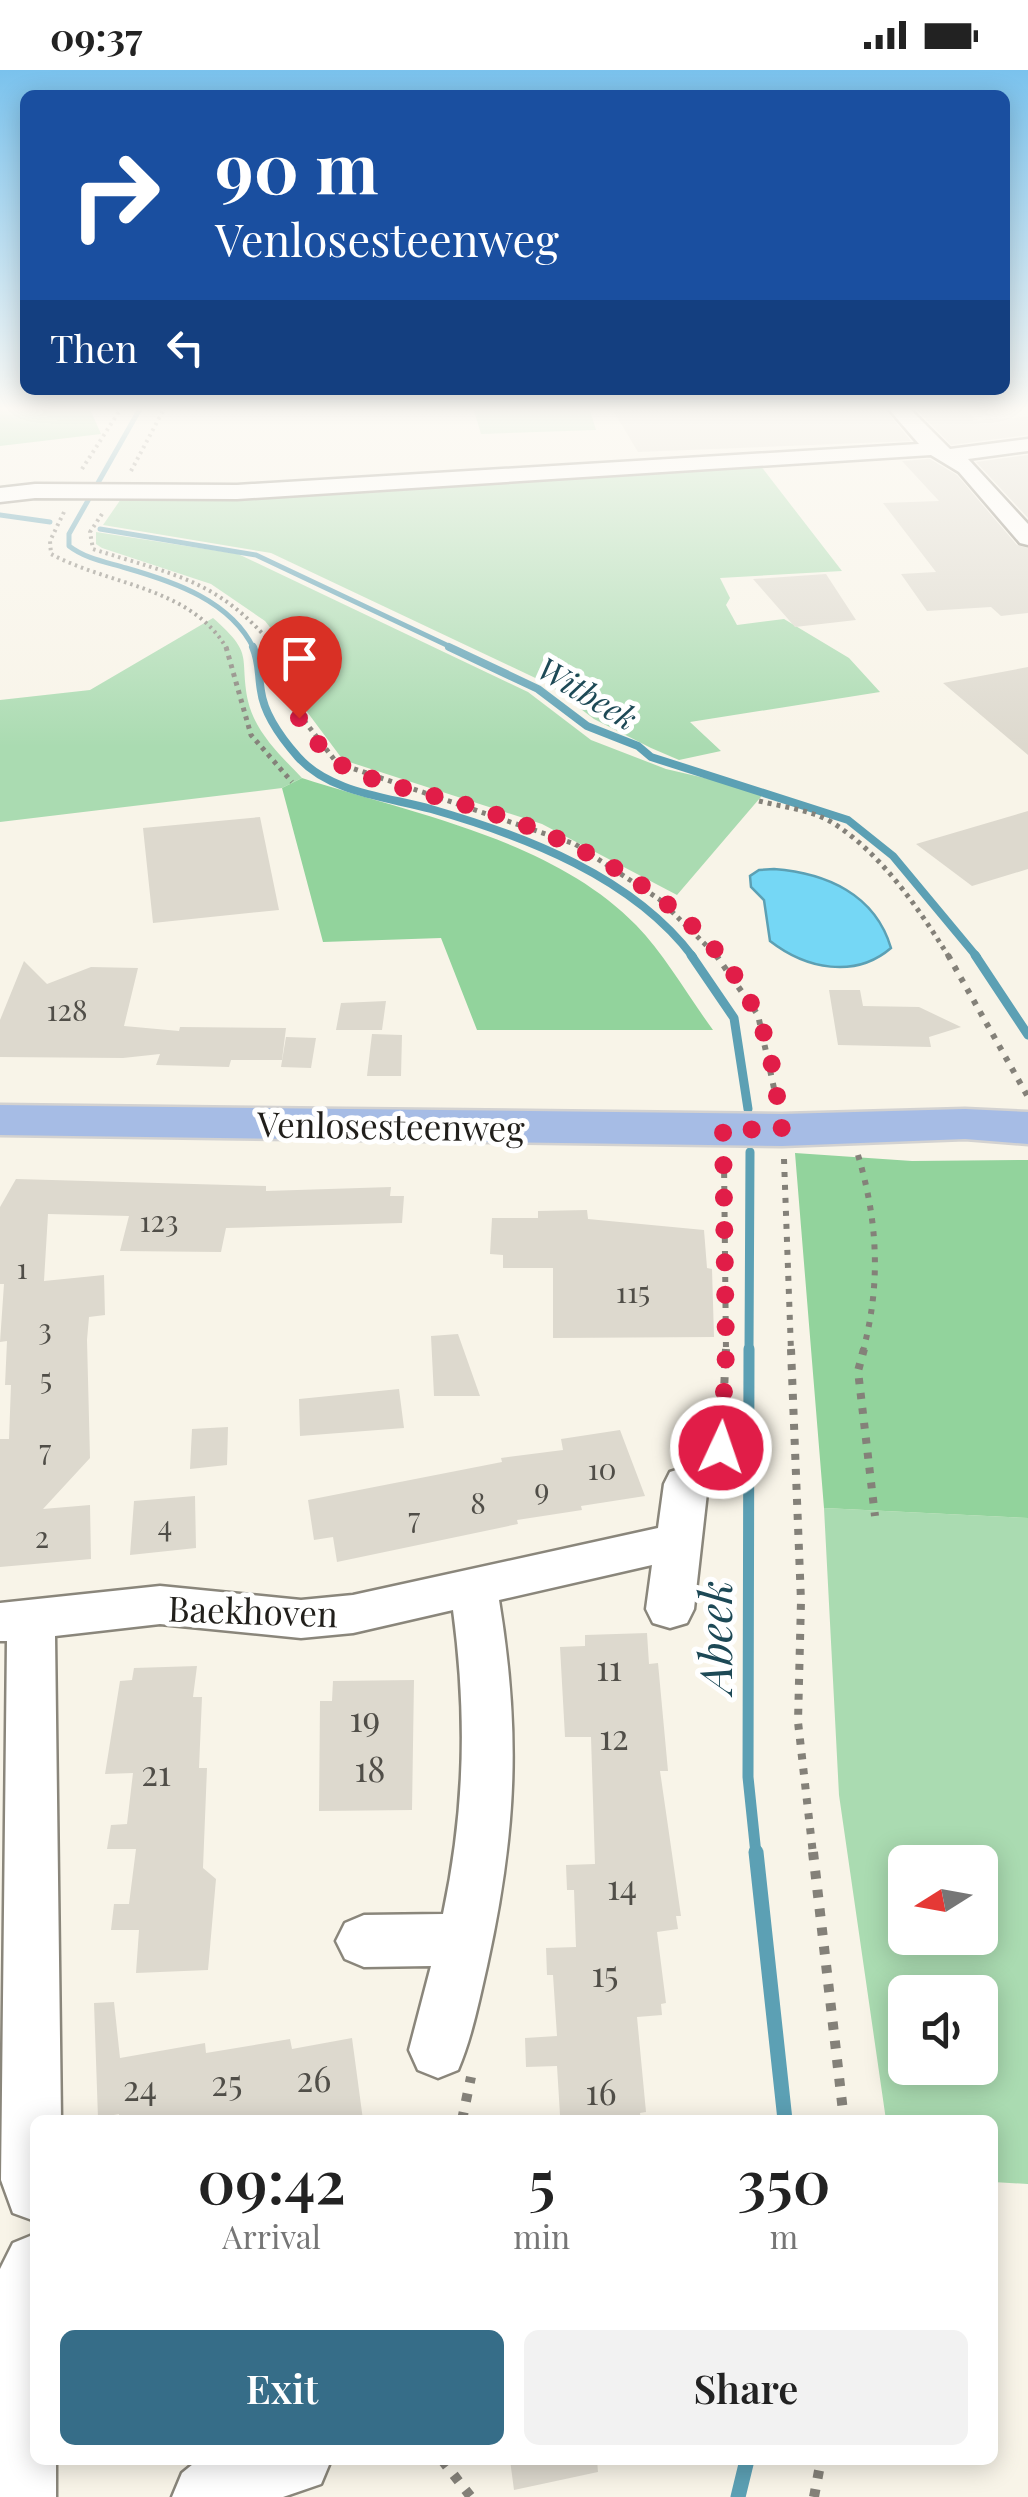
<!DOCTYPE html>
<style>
:root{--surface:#fff;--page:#f2f2f2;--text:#222;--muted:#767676;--accent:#366d88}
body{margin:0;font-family:"Playfair Display",serif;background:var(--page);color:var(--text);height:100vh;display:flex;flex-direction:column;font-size:38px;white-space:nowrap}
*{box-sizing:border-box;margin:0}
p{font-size:32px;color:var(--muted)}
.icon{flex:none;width:55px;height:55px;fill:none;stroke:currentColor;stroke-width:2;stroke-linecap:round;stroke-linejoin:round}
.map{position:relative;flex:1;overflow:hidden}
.panel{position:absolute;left:30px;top:2045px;width:968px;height:350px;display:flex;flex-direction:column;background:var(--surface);border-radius:15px;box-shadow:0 5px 25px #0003}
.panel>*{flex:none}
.banner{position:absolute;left:20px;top:20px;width:990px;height:305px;border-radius:15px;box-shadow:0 5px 25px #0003;background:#1a4fa0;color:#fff;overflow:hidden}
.needle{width:65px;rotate:259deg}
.buttons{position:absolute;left:888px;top:1775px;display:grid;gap:20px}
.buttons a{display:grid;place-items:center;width:110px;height:110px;border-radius:15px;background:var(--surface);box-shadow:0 5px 25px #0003;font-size:50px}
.pin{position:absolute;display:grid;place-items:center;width:85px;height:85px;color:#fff;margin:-102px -42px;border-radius:50% 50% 50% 0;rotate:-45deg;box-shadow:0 0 10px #0007}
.pin .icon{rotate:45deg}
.me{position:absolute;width:110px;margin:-55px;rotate:3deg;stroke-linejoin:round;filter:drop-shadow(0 0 8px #0008)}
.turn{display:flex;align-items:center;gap:35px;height:210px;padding:0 30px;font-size:45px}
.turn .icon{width:130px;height:130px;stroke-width:2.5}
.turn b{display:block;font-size:70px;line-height:85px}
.then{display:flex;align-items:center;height:95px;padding:0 30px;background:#0003;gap:20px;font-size:38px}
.eta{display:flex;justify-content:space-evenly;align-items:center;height:170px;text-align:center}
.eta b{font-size:60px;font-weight:600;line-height:70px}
.cta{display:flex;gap:20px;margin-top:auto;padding:20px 30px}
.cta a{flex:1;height:115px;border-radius:15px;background:var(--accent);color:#fff;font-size:40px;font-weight:600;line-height:115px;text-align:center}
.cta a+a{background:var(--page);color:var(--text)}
.status{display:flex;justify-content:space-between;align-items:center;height:70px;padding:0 50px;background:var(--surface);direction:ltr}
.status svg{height:28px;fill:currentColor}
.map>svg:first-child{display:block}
.green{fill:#aadbb1;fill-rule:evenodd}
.forest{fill:#92d39c}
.water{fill:#75d7f5;stroke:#5ca0b4;stroke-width:2.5}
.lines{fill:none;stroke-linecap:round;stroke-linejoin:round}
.stream-far4{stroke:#5ca0b4;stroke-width:5}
.stream-far3{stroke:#5ca0b4;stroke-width:8}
.stream-far2{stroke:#5ca0b4;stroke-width:9}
.stream-far1{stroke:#5ca0b4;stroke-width:11}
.stream{stroke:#5ca0b4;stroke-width:15}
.building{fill:#ddd9ce}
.minor-casing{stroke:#8a867b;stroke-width:5}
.primary-casing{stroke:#d3d2d1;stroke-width:5}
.path-far4{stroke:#848179;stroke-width:4;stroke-dasharray:2.5 4;stroke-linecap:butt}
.path-far3{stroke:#848179;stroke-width:5;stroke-dasharray:4 5;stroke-linecap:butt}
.path-far2{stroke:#848179;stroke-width:6;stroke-dasharray:5 8;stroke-linecap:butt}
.path-far1{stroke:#848179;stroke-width:8;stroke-dasharray:6 9;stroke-linecap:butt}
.path{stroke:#848179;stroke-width:10;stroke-dasharray:8 11;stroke-linecap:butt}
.minor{fill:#fff;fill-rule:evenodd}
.primary{fill:#a6bce5;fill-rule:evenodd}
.route{stroke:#e11d48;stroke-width:18;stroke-dasharray:0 32.4}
.labels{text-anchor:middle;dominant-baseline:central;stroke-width:10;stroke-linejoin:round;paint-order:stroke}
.number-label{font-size:30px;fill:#504e48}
.far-water-label{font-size:32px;font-style:italic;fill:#1d4956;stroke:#fff}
.street-label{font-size:35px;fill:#211f1b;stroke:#fff}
.near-number-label{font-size:35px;fill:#504e48}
.near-water-label{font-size:45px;font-style:italic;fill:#1d4956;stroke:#fff}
</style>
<div class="status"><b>09:37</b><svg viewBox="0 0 49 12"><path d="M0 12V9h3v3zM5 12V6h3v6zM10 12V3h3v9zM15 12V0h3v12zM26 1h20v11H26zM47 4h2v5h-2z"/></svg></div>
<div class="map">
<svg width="1028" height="2427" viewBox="0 0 1028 2427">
<rect width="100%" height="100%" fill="#f8f4e8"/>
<path class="green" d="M473 337H589L596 360 481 364Z
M760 395 842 501 720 508 730 528 726 535 737 555 784 549 849 588 880 622 690 652 721 681 679 690 651 678 594 649 548 614 271 483 103 455 123 426Z
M96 462 238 484 528 622 591 670 666 699 765 722 677 825 542 754 343 690 299 631 281 571 265 551 211 514 102 478 96 474Z
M213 548C255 585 239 585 248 631 255 662 281 686 302 708L282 718 0 752V630L90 620Z
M824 1438 1028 1448V2114L993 2112 992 2050H886L839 1725ZM905 1792H980V1868H905ZM905 1922H980V1998H905Z"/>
<path class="forest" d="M0 337H89L101 364 0 376Z
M302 708C413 744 552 769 636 855 665 885 688 926 713 960H477L441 868 323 872 282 718Z
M795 1083 912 1091 1028 1090V1448L824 1438Z"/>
<path class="water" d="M774 799C826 803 875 824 891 878 855 909 806 899 770 871L764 830 751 817 750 806 759 800Z"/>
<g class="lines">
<path class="stream-far4" d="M141 337 69 464V476C86 489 106 492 126 498 175 512 231 531 254 579
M0 445 50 452
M100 459 256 485 455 579"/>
<path class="stream-far3" d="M253 577C260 593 258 604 261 621 264 644 283 670 298 687 330 723 388 727 431 739 525 766 633 807 693 887
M449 577 538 619 587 656 638 676 651 687 848 750 893 786 977 887"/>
<path class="stream-far2" d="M691 885 734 948 748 1039
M975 885 1028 965
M749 1281 750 1082"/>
<path class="stream-far1" d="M749 1279 748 1707 756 1784"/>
<path class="stream" d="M756 1782 785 2050
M738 2427 747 2390"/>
</g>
<path class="building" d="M696 337H883L911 371 638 382 614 342Z
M914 337 963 340 978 350 1028 347V365L951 375Z
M1028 385V448L976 392Z
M930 389 957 405 1017 475 1028 478V543L1001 546 991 537 927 541 901 504 936 502 883 433 939 431 902 391Z
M826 504 856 550 795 557 753 509Z
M1028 597V685L943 613Z
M1028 741V799L972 816 916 774Z
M260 747 279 840 153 853 143 758Z
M24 891 47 914 91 897 138 898 124 956 179 961 180 957 286 958 282 990H231L229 997 156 995 160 984 123 988 0 987V950Z
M829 920H860L863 936 919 937 961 957 929 967 931 977 838 975Z
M386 931 382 960H336L341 933Z
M372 964 402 965 401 1006H367Z
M286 967 316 968 311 998 281 997Z
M16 1109 266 1116V1121L391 1117 390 1126H404L402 1153 226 1158 221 1182 120 1181 129 1146 48 1144 44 1211 104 1205 105 1245 89 1247 87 1270 90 1388 43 1439 90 1435 91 1489 0 1497V1369H9L11 1315H5L7 1271 0 1272 4 1214H0V1137Z
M587 1140 588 1149 704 1160 707 1198 712 1199 714 1267 553 1268V1198H503V1185L490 1184 492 1148H538V1141Z
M458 1264 480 1326H434L431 1266Z
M399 1319 404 1358 300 1366 299 1329Z
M228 1357 227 1395 190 1399 192 1359Z
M620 1360 645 1426 581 1436 582 1440 517 1450 518 1454 337 1492 333 1467 314 1470 308 1430 502 1392 501 1388 563 1380 561 1369Z
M195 1426 196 1478 130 1485 134 1431Z
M647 1563 649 1594 658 1593 668 1701H660L681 1846H676L678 1859 657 1862 666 1933 661 1934 662 1945 637 1947 646 2042 640 2043 641 2050H570V2045H560L557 1996 526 1997 525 1968 557 1966 553 1905H547L546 1878 576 1877 574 1820H567L566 1795 595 1794 591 1667H565L560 1577 585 1576V1565Z
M197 1596 193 1627H202L199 1698H207L203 1798 216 1809 208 1900 136 1903 139 1860H111L114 1834H129L136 1779H107L111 1755 127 1754 133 1703 105 1704 120 1611 132 1610 134 1598Z
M414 1610 412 1740 319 1741 320 1631H332L333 1611Z
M114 1932 120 1988 205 1973 206 1983 290 1969 292 1979 352 1968 363 2050H119V2044L98 2048 94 1933Z
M510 2390H597L598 2402 514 2420Z"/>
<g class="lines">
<defs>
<path id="minor" d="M887 337H908L950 379 1028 369V381L968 389 1028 454V475L1020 473 959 402 931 385 237 429 35 428 0 432V418L35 414 237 415 919 374Z
M686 1397 702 1402 708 1414 694 1539 687 1553 670 1558 653 1553 646 1539 652 1495 499 1530C521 1664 516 1764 487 1896 479 1931 472 1967 458 2000L438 2008 418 2000 409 1980 431 1896 364 1897 345 1889 336 1871 345 1853 364 1845 443 1844C465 1740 467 1645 453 1540L353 1563 301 1568 160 1554 55 1566 61 2050H35V2151L13 2143 1 2110 7 1571H0V1533L160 1516 301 1530 353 1525 658 1458 664 1414 670 1402Z
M35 2164V2390H56V2427H0V2199L13 2173Z
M198 2390H331L321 2414 283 2427H172L182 2403Z"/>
<path id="primary" d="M0 1035 782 1044 965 1039 1028 1042V1074L965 1069 782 1076 0 1065Z"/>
</defs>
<use href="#minor" class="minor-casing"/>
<use href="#primary" class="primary-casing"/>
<path class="path-far4" d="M82 399 122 337
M131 401 165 337
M64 442 50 471 51 484C108 515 192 517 227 579
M102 444 90 462 93 479C176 506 218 509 276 579"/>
<path class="path-far3" d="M226 577 251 665 292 712
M274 577 285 626 337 693 575 774 659 829 718 887
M759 731C783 737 812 740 833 753 882 784 919 839 949 887"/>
<path class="path-far2" d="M716 885 758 945 777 1032
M948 885 1028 1027
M858 1085C878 1152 881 1214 863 1281
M784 1089 791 1281
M724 1090 726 1281"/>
<path class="path-far1" d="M791 1279 801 1531 798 1652 813 1784
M864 1279 858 1301 875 1446
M720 1403 726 1279"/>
<path class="path" d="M813 1782 844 2050
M462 2050 471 2007
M442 2390 471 2427
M814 2427 821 2390"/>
<use href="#minor" class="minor"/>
<use href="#primary" class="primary"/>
</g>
<linearGradient id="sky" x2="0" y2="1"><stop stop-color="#7ac2ed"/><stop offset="0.5" stop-color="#fcfaf5"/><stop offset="1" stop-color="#fcfaf5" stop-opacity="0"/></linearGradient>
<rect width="1028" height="677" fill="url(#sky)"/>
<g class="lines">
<path class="route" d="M299 648C311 664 323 683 340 694 370 713 428 723 463 734 575 767 709 833 758 948 773 982 776 1023 782 1060L723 1059 726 1283 721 1378"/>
</g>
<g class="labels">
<g class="number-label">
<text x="67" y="939">128</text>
<text x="159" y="1150">123</text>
<text x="22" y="1197">1</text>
<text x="633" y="1221">115</text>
<text x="45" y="1258">3</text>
<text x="46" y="1308">5</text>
<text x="45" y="1379">7</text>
<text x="602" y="1398">10</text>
<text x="542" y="1418">9</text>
<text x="478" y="1432">8</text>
<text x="414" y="1447">7</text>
<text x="165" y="1455">4</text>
<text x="42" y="1466">2</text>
</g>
<g class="far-water-label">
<text transform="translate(588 622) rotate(31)">Witbeek</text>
</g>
<g class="street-label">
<text transform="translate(391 1055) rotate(1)">Venlosesteenweg</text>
<text transform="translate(253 1540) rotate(2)">Baekhoven</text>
</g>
<g class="near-number-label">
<text x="609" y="1596">11</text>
<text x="365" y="1647">19</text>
<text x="614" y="1665">12</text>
<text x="370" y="1697">18</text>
<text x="156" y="1701">21</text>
<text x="622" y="1815">14</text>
<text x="605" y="1902">15</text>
<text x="314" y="2007">26</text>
<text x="227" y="2011">25</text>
<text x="140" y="2016">24</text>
<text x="601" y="2020">16</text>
</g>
<g class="near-water-label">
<text transform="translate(713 1567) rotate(-90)">Abeek</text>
</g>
</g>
</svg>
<div class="buttons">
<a><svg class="needle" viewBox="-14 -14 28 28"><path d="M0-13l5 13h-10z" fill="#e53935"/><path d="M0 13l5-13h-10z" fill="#767676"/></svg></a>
<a><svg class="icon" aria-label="sound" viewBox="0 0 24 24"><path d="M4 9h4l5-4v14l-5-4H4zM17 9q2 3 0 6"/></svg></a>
</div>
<div class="pin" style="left:299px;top:648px;background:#d93025"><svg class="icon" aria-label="arrive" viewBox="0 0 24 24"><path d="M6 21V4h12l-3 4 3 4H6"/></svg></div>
<svg class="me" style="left:721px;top:1378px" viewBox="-20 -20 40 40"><circle r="17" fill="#e11d48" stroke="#fff" stroke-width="3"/><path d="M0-11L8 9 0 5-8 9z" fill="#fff"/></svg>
<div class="banner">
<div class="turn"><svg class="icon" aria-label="right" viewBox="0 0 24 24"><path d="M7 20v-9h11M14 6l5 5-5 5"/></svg><div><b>90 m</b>Venlosesteenweg</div></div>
<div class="then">Then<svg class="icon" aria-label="left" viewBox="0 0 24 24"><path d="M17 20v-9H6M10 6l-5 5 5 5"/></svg></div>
</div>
<section class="panel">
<div class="eta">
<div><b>09:42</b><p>Arrival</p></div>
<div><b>5</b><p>min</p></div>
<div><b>350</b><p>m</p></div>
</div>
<div class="cta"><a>Exit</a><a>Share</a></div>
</section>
</div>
